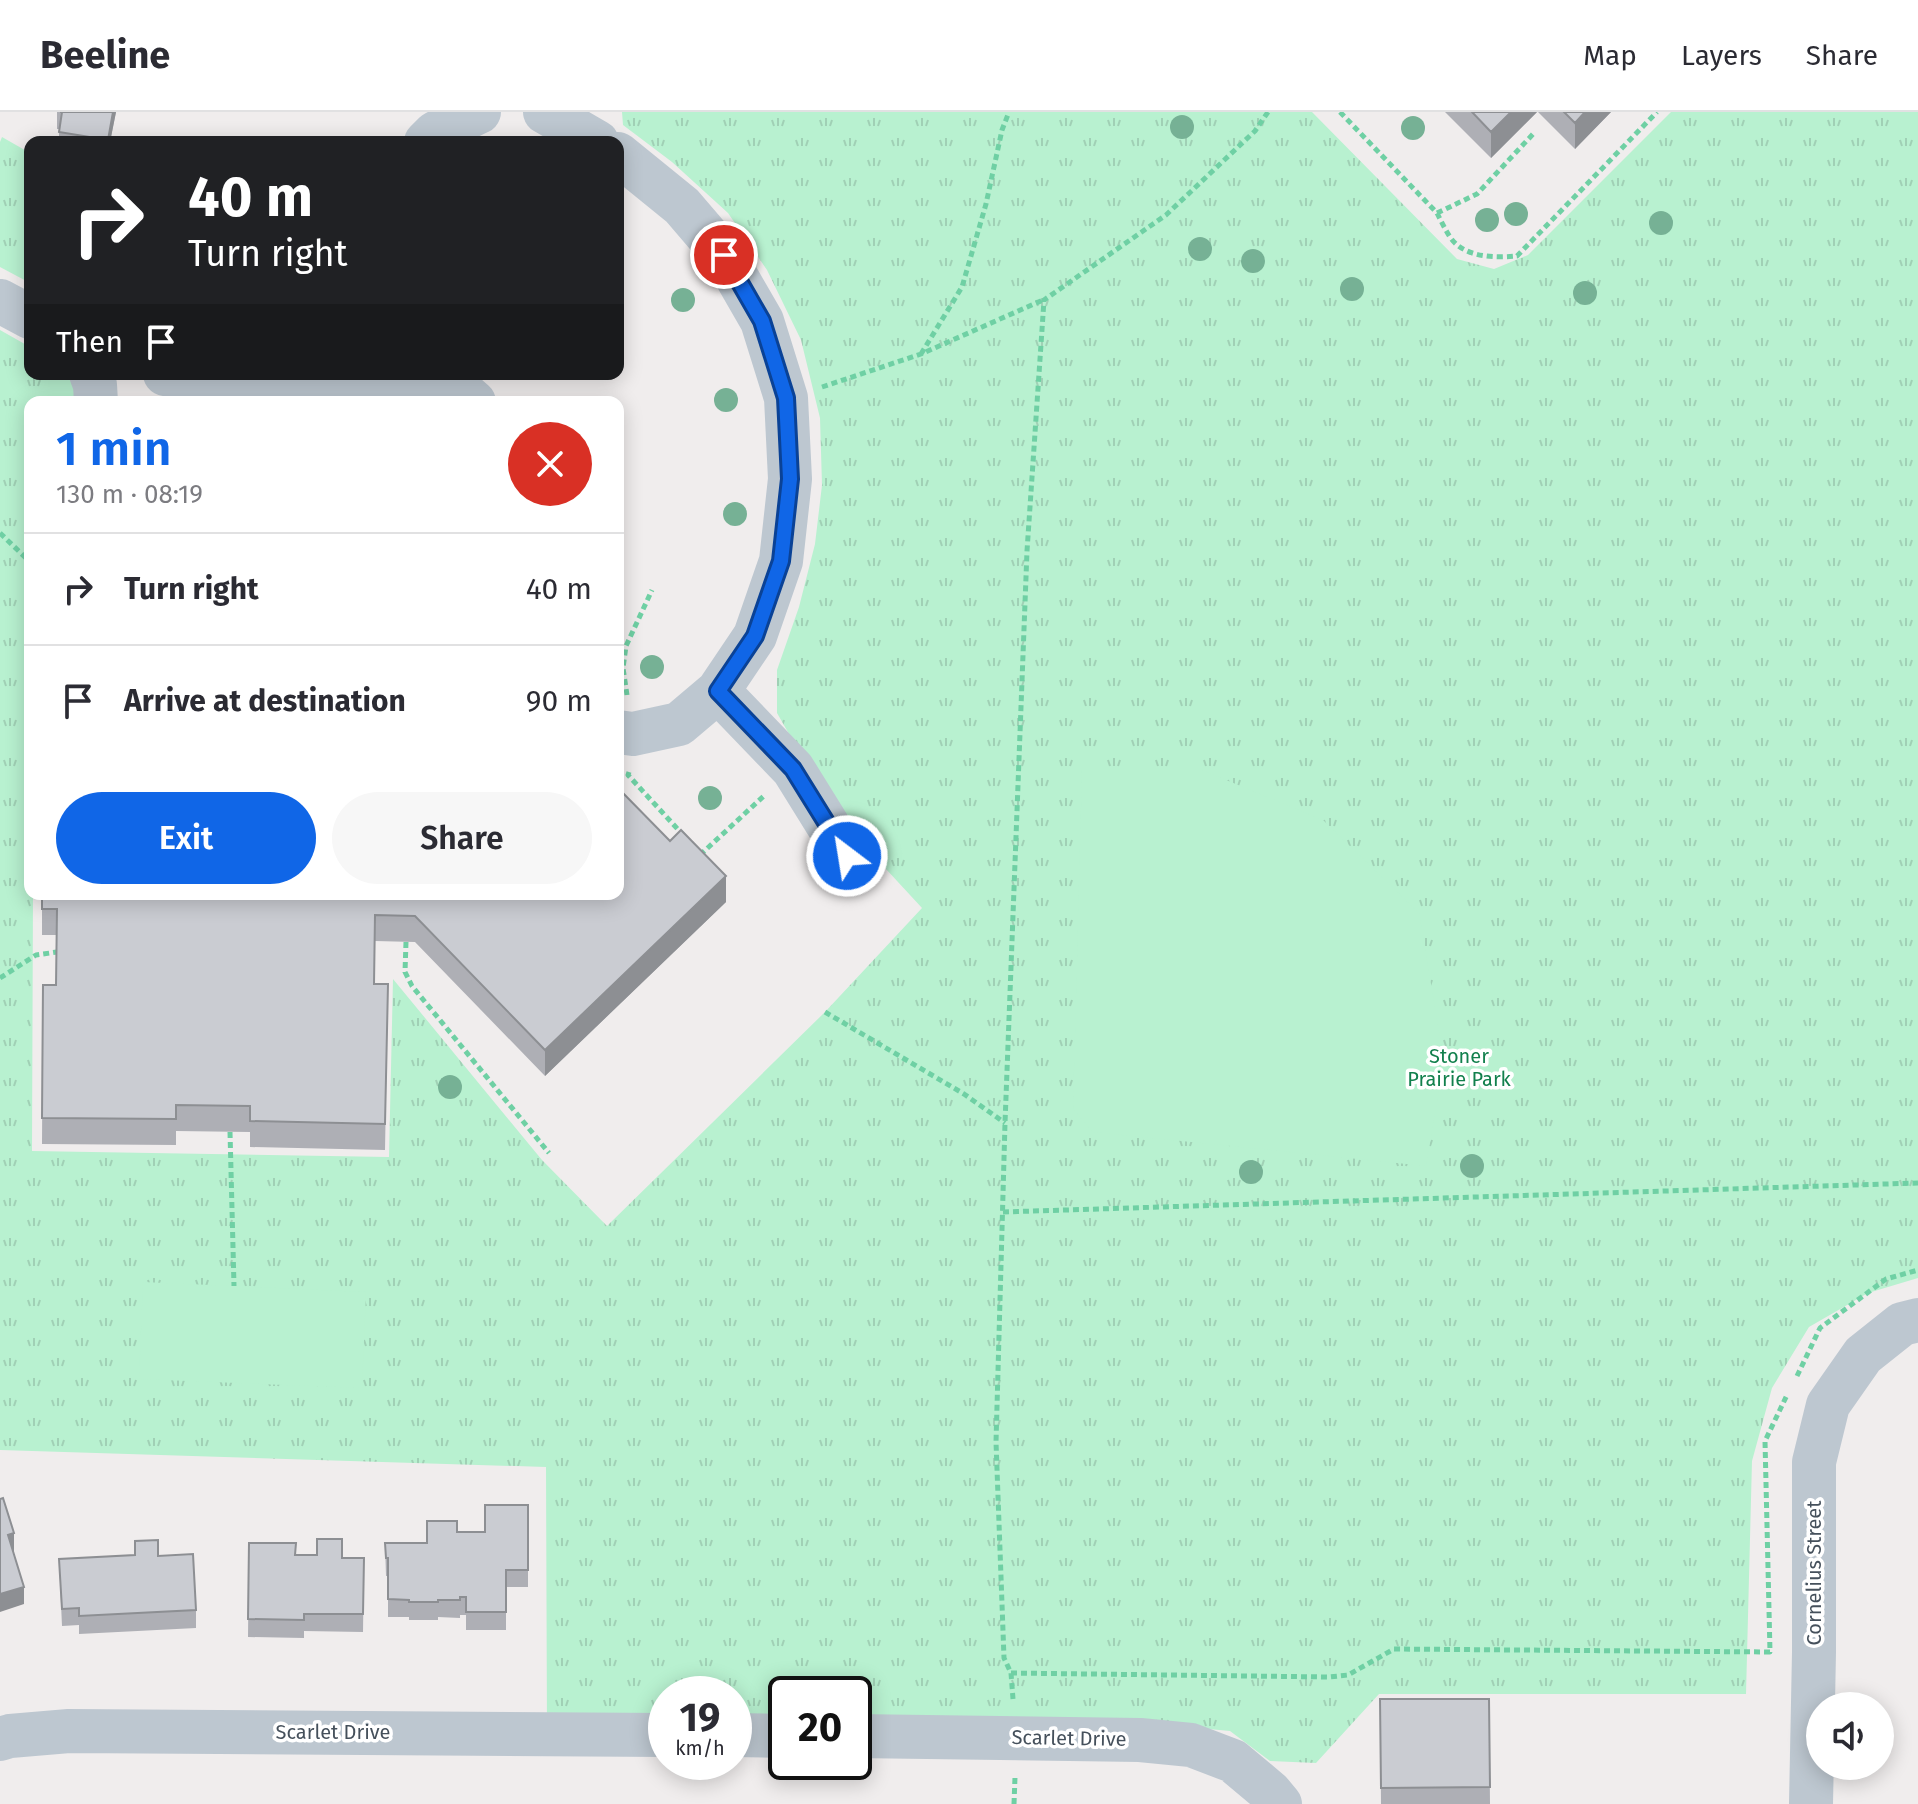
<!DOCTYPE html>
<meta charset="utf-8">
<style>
:root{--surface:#fff;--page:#f7f7f7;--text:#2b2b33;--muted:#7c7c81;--line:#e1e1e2;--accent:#1066e7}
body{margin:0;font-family:"Fira Sans",sans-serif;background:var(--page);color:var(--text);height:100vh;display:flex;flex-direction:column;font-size:30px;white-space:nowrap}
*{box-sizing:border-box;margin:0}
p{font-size:26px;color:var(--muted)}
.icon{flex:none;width:44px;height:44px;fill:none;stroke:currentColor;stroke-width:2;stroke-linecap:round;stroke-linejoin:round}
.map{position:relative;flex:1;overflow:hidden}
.sheet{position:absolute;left:24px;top:284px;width:600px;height:504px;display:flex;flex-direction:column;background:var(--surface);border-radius:16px;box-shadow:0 4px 20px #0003}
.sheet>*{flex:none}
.top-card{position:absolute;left:24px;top:24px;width:600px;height:244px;border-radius:16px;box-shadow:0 4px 20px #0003;background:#202124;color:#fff;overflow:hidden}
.controls{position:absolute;left:1806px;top:1580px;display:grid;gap:16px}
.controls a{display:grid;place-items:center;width:88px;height:88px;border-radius:50%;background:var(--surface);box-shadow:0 4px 20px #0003;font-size:40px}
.speed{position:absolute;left:648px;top:1564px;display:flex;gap:16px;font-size:40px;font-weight:700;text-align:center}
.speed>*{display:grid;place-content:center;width:104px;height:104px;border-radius:50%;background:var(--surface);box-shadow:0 4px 20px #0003;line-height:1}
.speed small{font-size:20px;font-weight:400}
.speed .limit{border:4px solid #111;border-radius:12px;background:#fff;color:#111}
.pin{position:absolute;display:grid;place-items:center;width:68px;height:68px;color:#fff;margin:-34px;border:4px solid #fff;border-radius:50%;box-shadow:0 2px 8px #0007}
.me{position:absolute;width:88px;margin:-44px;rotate:329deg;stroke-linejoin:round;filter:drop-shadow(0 0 6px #0008)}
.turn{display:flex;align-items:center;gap:28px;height:168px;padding:0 32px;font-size:36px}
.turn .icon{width:104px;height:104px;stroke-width:2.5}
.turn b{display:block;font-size:56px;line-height:68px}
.then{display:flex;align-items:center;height:76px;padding:0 32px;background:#0003;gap:16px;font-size:30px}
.round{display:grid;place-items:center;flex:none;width:84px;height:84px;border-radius:42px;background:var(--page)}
.head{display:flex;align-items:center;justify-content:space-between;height:136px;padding:0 32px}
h1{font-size:48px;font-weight:600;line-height:60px;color:var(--accent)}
.button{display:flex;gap:16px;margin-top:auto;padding:16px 32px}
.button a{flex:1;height:92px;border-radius:48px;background:var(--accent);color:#fff;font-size:32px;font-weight:600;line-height:92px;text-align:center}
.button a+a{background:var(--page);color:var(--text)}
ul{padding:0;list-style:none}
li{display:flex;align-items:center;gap:24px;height:112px;padding:0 32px;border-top:2px solid var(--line)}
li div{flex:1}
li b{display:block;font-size:30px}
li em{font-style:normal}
header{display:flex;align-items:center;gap:48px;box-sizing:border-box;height:112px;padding:0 40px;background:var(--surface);border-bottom:2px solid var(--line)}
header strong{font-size:38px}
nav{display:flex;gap:44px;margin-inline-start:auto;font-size:28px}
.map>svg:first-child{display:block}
.grass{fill:url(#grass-tufts)}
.pitch{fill:#b8f1d0}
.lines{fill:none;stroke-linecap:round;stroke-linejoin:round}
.path{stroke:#6fd0a4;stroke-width:5;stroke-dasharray:6 4;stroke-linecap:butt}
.minor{stroke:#bdc7d0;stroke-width:44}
.tree{fill:#76b195}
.wall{fill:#aeafb5}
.shaded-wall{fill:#8d8f93}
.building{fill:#caccd2;stroke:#8d8f93;stroke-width:2}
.route-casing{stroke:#0a4296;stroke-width:20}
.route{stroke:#1066e7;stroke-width:14}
.labels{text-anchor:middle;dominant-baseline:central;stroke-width:7;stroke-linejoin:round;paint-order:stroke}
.park-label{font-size:20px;fill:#12804d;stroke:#fff}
.street-label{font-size:20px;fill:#45505b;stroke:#fff}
</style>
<header>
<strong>Beeline</strong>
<nav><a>Map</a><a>Layers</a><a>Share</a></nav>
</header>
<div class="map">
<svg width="1918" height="1692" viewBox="0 0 1918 1692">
<defs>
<pattern id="grass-tufts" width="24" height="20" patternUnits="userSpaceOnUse" patternTransform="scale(2)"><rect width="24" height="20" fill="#b8f1d0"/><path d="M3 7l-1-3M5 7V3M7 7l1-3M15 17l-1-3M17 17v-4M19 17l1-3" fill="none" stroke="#a0d0b5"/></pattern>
</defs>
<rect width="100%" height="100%" fill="#f0eded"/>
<path class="grass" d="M622 0H1312L1457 147 1494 157 1528 143 1671 0H1918V1166L1868 1181 1809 1215 1772 1276 1752 1349 1746 1582H1379L1316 1651 1270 1649 1230 1619 1166 1613 854 1614V1582H786V1616L734 1617V1582H666V1619L547 1622 546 1355 0 1338V218L30 235V262H67L79 285V290H30V782H33L32 1039 389 1045 393 867 542 1048 607 1114 825 900 922 796 861 730 793 629 777 601V558L799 495 815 432 822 373 820 306 801 228 767 158 728 101 672 50 623 13Z
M2 25 30 41V171L0 155V30Z"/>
<path class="pitch" d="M1202 658 1323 708 1419 801 1444 949 1426 1054 1093 1020 1073 997 1082 658Z
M143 1170 366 1180 362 1276 139 1267Z"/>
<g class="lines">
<path class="path" d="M1340 0 1437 101 1477 82 1534 21
M1437 101C1441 109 1445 117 1450 125 1464 146 1495 146 1517 144L1657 0
M921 242 962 175 986 92 1002 18 1009 0
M822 275 921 242 1043 188
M0 421 30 450
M627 583 623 556 626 534 652 478
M629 660 628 663 684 724
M700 743 766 682
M406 830 405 860 412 874 549 1041
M0 866 36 843 57 840
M825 900 964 982 1005 1011
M230 1020 234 1174
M1003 1100 1918 1071
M1797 1264 1820 1216 1886 1167 1918 1158
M1011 1561 1329 1565 1348 1563 1394 1537 1770 1540 1765 1329 1787 1283
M1013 1587 1011 1561 1004 1546 996 1330 1005 1011 1027 439 1044 188 1166 103 1255 19 1268 0
M1014 1692 1015 1665"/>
<path class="minor" d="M545 0 597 30
M426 30 435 21 479 0
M618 42 682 94 724 143 762 209 786 286 790 367 781 449 755 524 718 579 679 612 633 622 618 620
M0 189 30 205
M91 262 95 273 96 290
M165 262 232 269 380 266 451 270 474 290
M718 579 793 657 847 744
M734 1623 786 1624
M854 1624 1140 1628 1191 1633 1233 1649 1270 1680 1280 1692
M0 1627 10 1624 69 1619 666 1623
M1811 1692 1814 1540V1350L1828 1293 1863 1243 1902 1212 1918 1208"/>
</g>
<g class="tree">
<circle cx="1182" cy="15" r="12"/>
<circle cx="1413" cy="16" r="12"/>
<circle cx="1516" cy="102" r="12"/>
<circle cx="1487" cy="108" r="12"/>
<circle cx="1661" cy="111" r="12"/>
<circle cx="1200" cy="137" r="12"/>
<circle cx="1253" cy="149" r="12"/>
<circle cx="1352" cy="177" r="12"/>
<circle cx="1585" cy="181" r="12"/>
<circle cx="683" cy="188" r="12"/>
<circle cx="726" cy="288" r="12"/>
<circle cx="735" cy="402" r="12"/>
<circle cx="652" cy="555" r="12"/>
<circle cx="710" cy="686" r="12"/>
<circle cx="450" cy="975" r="12"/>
<circle cx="1472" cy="1054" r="12"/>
<circle cx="1251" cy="1060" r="12"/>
</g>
<path class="wall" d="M57 0H116L110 30H59V17H57Z
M1445 0H1537L1491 46Z
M1538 0H1611L1575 37Z
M42 782 726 790 545 964 415 830 375 829 374 872H388L385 1038 250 1035V1020L176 1019V1033L42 1032 43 873H56L57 823H42Z
M528 1393V1475H506V1518H466V1503H460V1506L438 1505V1508H409V1505H388V1464H386L385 1431H427L457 1420H485Z
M135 1429 158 1444 196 1498V1516L79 1522V1513L62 1514 59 1447 135 1443Z
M249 1431 295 1443 364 1446 363 1520 304 1519V1526L248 1525Z
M1380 1587H1489L1490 1692H1381Z"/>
<path class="shaded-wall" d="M113 0H116L110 30H108Z
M1511 0H1537L1491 46V20Z
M1585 0H1611L1575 37V11Z
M726 764V790L545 964V938Z
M14 1421V1439L8 1440V1423Z
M24 1475V1492L0 1500V1482Z"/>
<path class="building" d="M60 0H113L108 28 59 20 62 0Z
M1472 0H1511L1491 20Z
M1564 0H1585L1575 11Z
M618 676 670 729 681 718 726 764 545 938 415 804 375 803 374 872H388L385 1012 250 1009V994L176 993V1007L42 1006 43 873H56L57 797H42V782H618Z
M3 1386 14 1421 8 1423 24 1475 0 1482V1387Z
M485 1393H528V1458H506V1500H466V1485H460V1488H438V1490H409V1488L388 1487V1446H386L385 1431H427V1409H457V1420H485Z
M317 1427H342V1446H364L363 1502H304V1508L248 1507 249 1431H296L295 1443H317Z
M158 1428V1444L193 1442 196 1498 79 1504V1496L62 1497 59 1447 135 1443V1429Z
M1380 1587H1489L1490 1675 1381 1676Z"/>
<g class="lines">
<defs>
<path id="route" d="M724 143 762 209 786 286 790 367 781 449 755 524 718 579 793 657 847 744"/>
</defs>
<use href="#route" class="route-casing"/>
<use href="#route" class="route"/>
</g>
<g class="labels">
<g class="park-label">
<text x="1459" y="944">Stoner<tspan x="1459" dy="23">Prairie Park</tspan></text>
</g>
<g class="street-label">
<text transform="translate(1814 1461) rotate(-90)">Cornelius Street</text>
<text x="333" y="1620">Scarlet Drive</text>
<text transform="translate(1069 1626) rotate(1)">Scarlet Drive</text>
</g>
</g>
</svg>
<div class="controls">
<a><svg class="icon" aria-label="sound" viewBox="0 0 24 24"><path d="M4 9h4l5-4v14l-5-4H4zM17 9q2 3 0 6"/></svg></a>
</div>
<div class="speed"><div>19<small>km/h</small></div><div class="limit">20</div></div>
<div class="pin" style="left:724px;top:143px;background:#d93025"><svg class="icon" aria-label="arrive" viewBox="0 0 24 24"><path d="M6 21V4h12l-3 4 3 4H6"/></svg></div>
<svg class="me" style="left:847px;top:744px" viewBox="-20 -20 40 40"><circle r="17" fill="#1066e7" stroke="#fff" stroke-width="3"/><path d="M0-11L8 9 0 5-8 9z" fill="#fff"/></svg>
<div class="top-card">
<div class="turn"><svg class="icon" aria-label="right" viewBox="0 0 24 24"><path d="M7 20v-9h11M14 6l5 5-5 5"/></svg><div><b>40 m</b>Turn right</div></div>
<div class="then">Then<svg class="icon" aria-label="arrive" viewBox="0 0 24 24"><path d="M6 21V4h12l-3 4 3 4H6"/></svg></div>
</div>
<section class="sheet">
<div class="head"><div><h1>1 min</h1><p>130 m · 08:19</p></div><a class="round" style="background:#d93025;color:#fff"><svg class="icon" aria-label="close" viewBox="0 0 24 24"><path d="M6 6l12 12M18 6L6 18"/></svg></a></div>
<ul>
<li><svg class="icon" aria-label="right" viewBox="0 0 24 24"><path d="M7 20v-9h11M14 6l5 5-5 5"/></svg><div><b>Turn right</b></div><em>40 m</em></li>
<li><svg class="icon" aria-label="arrive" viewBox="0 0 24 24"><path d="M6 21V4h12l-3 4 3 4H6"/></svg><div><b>Arrive at destination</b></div><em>90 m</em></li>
</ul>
<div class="button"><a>Exit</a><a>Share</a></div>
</section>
</div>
